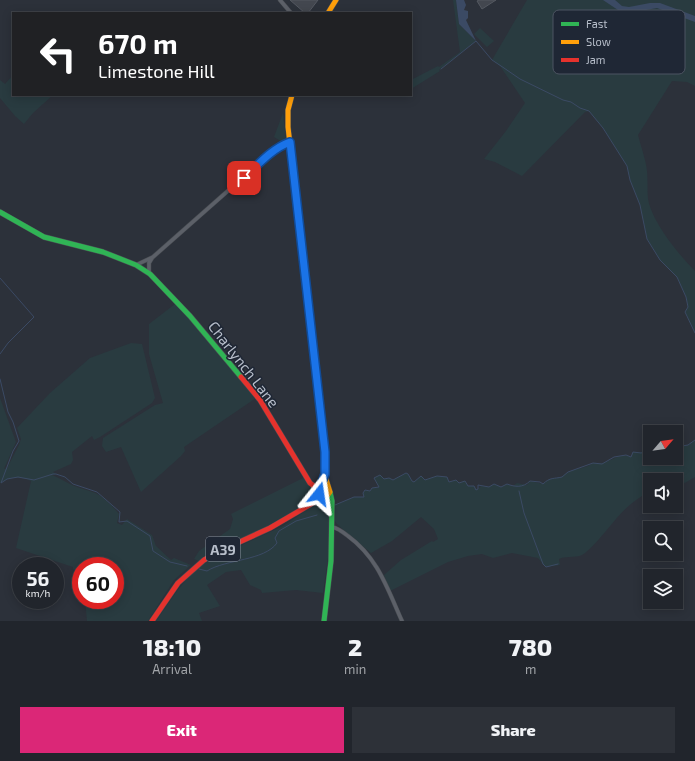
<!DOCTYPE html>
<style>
:root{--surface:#21252c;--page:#2d3138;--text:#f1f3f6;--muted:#a2a5a9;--line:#3e4248;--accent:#db2777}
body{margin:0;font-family:"Exo 2",sans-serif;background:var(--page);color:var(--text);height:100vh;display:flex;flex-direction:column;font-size:15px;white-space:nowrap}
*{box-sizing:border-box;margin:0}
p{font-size:13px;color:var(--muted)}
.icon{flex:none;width:22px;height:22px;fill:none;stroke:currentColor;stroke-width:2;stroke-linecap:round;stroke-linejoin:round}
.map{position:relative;height:621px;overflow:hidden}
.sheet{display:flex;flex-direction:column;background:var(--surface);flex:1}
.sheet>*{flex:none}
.top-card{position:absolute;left:12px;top:12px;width:400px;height:84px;border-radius:0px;box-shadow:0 2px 10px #0003,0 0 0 1px var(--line);background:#202124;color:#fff;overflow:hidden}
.needle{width:26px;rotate:62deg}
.fabs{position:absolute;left:643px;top:425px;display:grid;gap:8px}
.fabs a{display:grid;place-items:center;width:40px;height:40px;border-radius:0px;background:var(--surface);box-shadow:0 2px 10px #0003,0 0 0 1px var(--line);font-size:20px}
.speed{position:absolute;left:12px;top:557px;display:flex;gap:8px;font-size:20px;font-weight:700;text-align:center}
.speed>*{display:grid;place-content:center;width:52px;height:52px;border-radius:50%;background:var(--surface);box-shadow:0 2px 10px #0003,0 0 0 1px var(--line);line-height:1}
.speed small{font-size:10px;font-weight:400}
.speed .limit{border:6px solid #d22;background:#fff;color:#111}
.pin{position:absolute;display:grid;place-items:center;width:34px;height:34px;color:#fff;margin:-17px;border-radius:8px;box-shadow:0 2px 6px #0006}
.me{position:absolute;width:44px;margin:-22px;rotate:15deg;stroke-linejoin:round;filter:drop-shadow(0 0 3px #0008)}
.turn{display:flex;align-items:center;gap:14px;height:84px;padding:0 20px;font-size:18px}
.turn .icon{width:52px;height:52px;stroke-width:2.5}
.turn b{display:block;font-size:28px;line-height:34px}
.eta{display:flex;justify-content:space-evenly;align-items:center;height:68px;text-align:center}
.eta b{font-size:24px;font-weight:800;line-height:28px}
.primary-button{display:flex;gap:8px;margin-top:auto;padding:8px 20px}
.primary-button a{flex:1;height:46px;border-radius:0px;background:var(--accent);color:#fff;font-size:16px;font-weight:800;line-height:46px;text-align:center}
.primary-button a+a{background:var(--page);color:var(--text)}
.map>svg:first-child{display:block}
.green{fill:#293b40}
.water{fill:#3b4a64}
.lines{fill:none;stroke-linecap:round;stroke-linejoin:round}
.stream{stroke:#3b4a64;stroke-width:1}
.building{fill:#43474f;stroke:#545961}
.street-casing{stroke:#484c52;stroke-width:4.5}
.fast-casing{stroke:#484c52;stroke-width:6}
.slow-casing{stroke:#484c52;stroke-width:6}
.jam-casing{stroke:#484c52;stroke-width:6}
.street{stroke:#5c6068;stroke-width:3.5}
.fast{stroke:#30b455;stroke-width:5}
.slow{stroke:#ff9f0a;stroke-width:5}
.jam{stroke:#e5322d;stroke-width:5}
.route-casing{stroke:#114b97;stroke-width:10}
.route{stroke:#1a73e8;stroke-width:7}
.labels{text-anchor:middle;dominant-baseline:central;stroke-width:3;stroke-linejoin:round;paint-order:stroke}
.shield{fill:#1f2735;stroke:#89919d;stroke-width:1}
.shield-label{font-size:14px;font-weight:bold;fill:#b7beca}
.street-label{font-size:15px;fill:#b7beca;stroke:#1f2735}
.key{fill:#1f2735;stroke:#4d5462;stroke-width:1}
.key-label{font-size:11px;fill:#b7beca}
</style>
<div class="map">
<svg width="695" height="621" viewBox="0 0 695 621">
<rect width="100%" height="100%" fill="#2c313a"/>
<path class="green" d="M453 0H456L459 24 476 41 439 70 440 71 411 89V80L438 66 439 67 460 52Z
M527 0H695V86L687 82 672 81 638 135C641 147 646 160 647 171 648 181 647 190 648 199 652 222 679 255 695 271V333L685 312 688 307 686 297 677 277 660 260 647 239 640 205 630 180 627 166 603 128 589 111 585 112 522 176 495 162 484 159 506 131 525 103 500 66 492 60Z
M480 28 494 41 487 47 474 34Z
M13 75V95H53L33 113 24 124 15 116 0 98V80L5 84Z
M283 113 286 140 284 143 274 137Z
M175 304 178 305 256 398 184 447 185 451 181 456 141 492 121 447 106 452 102 446 103 438 155 405 163 403 149 354V324Z
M131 343 142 344 155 398 152 403 100 437 94 440 92 436 72 452 73 460 71 464 53 472 56 474 52 475C60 478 65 482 72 485 80 489 91 490 99 495 107 500 113 507 119 514L117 523 122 525 127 519 152 535 156 546 171 560 174 558 191 565 174 580 148 621H87L85 600H115V566H81V580L73 569V567L16 548 31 481C20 476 10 477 0 483V398L16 442 4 469 7 468 19 445 21 439 17 428 50 393 90 358Z
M695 440V477L676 488V480H650V492C619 506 609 533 585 553 579 559 567 555 559 559L560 565 546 567 543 564 538 558 512 553 493 558 482 554 468 556 448 562 390 591 384 575 401 560 432 541 433 542 438 539 434 529 421 517 392 541 371 553C365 548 336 525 335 521 334 516 336 510 335 505L354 497H364L363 493 365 490 370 491 372 488 379 487 374 478 380 475 384 479 389 478 393 480 406 473 408 474 412 481 414 482 421 476 425 480 437 476 447 477 449 482 456 480 459 483 465 481 468 486H474L477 490 481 486 489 487 494 484 501 487 507 484 513 486 517 483 527 485 530 481 543 484C550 477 554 479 562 477 572 468 577 470 588 466 591 465 591 463 594 463 597 462 600 464 603 463 613 460 620 453 631 457L633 452C635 452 646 452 650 451V458H676V447L688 445Z
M305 477 315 492C301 507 284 520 265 528 243 538 218 545 199 561L194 559 199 551 230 529 233 519 231 514Z
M316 504 330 510 329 551 323 593 296 590 262 593 261 590 250 585 241 570 226 572 207 585 220 606 199 613 202 621H156L177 591 192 573 206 562 283 526Z"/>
<path class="water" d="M456 0H464L466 5 464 10 468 11V18L466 20 476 41 459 24Z
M603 0H615L622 6 629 7 650 3H660L695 16V22L657 8 630 13 618 10Z"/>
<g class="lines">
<path class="stream" d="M441 69 476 41 492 60 504 68 520 79 563 100 571 102 580 108 589 111 603 128 627 166 630 180 640 205 647 239 660 260 677 277 686 297 688 307 685 312 695 333
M0 278 34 317 8 343 0 354
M0 379 8 412 13 422 19 441 13 451 1 483 7 479 18 477 34 480 53 474H56L65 477 73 484 97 492 120 512 119 522 127 521 150 536 153 551 170 562 187 566
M676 447 688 445 695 440
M519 491 524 513 543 564 546 567 558 564
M335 505 354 497H364L363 493 365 490 370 491 372 488 379 487 374 478 380 475 384 479 389 478 393 480 406 473 408 474 412 481 414 482 421 476 425 480 437 476 447 477 449 482 456 480 459 483 465 481 468 486H474L476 490 478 489V485L489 487 494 484 501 487 507 484C515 487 523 488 530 481L540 482 543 484C550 477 554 479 562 477L568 472 593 463 602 464 614 457 626 455 631 457 633 452 641 453 650 451
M199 569 207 571C226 559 264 561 277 543L275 538 279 531 296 521 317 515"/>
</g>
<path class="building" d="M290 0H318L308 13H305Z
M479 0H496L482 9 477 1Z"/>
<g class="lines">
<defs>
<path id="street" d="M280 0 291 13
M136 265 153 257 272 152 282 145 290 143
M149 272V263L152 258
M332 527C338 528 343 532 348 536 378 558 387 588 402 621"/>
<path id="fast" d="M0 212 44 237 103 252 136 265 150 274 190 316 241 377
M324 621 331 561 332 501 330 492"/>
<path id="slow" d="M328 13 336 0
M292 95 288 110V127L316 370
M320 495 327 496 330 492 325 476"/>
<path id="jam" d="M241 377 260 400 310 483 319 490
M314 501C334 466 320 410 316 370
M152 621 178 583 204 560 222 550 270 528 323 497"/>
</defs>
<use href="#street" class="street-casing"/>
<use href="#fast" class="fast-casing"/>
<use href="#slow" class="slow-casing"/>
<use href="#jam" class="jam-casing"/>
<use href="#street" class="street"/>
<use href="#fast" class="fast"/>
<use href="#slow" class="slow"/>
<use href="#jam" class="jam"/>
</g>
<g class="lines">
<defs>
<path id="route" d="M244 178C258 165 271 149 290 142L325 452V474L319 490V494"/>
</defs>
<use href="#route" class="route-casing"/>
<use href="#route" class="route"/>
</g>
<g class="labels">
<rect class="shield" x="206" y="537" width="34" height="24" rx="3"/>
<g class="shield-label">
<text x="223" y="549">A39</text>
</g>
<g class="street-label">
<text transform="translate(244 364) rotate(52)">Charlynch Lane</text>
</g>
</g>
<rect x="553" y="10" width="132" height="64" rx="6" class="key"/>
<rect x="561" y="22" width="18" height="4" fill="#30b455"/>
<rect x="561" y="40" width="18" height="4" fill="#ff9f0a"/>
<rect x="561" y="58" width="18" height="4" fill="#e5322d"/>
<g class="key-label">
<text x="586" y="28">Fast</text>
<text x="586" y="46">Slow</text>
<text x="586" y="64">Jam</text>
</g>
</svg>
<div class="fabs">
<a><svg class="needle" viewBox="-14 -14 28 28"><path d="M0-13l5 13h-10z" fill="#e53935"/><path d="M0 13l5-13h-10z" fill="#a2a5a9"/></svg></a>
<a><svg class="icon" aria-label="sound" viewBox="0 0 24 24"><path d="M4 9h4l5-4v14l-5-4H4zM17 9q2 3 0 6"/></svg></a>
<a><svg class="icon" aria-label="search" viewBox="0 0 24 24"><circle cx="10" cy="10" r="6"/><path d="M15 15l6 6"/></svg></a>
<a><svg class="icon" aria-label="layers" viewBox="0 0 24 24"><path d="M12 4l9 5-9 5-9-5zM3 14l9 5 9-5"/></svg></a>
</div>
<div class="speed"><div>56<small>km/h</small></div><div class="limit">60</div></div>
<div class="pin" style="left:244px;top:178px;background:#d93025"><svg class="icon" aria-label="arrive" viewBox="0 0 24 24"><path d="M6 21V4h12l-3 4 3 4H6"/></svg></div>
<svg class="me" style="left:319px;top:494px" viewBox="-20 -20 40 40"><path d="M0-17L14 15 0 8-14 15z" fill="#1a73e8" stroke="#fff" stroke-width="4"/></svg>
<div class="top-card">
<div class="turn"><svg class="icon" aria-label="left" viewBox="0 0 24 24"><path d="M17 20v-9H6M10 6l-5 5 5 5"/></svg><div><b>670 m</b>Limestone Hill</div></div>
</div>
</div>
<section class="sheet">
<div class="eta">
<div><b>18:10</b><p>Arrival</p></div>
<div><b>2</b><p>min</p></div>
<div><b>780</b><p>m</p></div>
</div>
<div class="primary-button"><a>Exit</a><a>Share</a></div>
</section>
